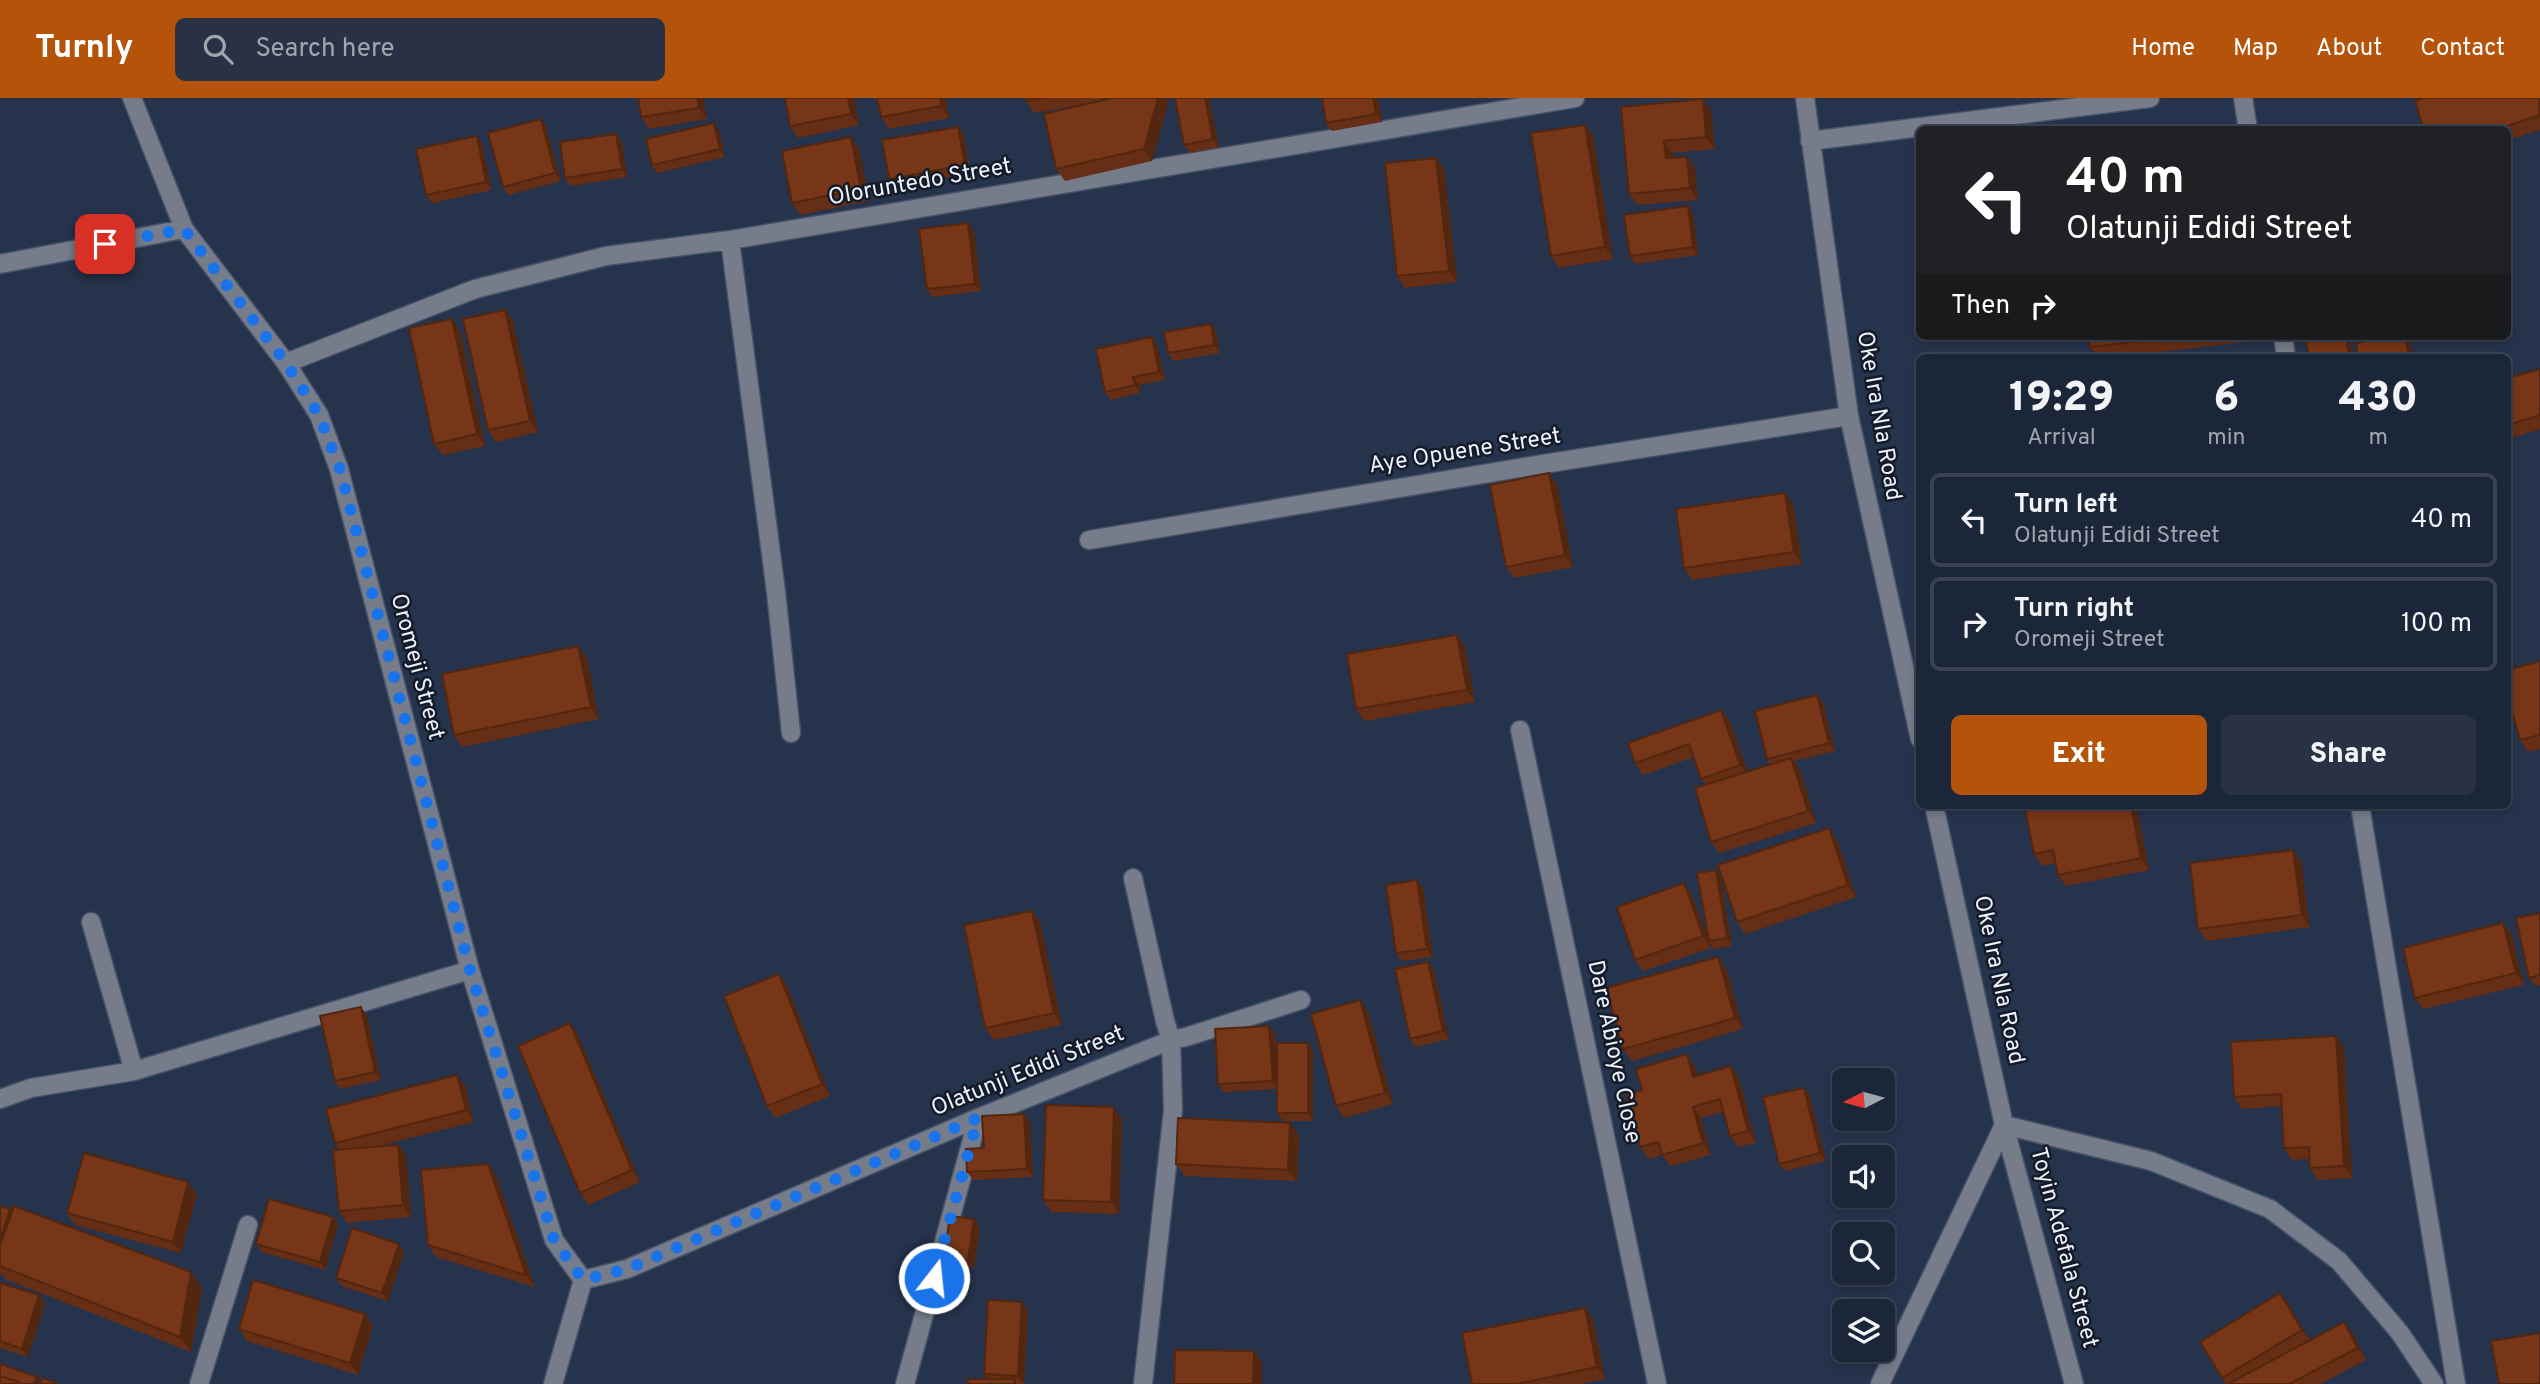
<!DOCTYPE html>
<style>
:root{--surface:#1c2639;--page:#293244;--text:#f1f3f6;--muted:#a0a5ae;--line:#3a4353;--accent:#b45309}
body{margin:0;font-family:Overpass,sans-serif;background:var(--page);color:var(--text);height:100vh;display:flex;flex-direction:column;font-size:26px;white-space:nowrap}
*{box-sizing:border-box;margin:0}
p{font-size:23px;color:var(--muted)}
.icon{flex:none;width:38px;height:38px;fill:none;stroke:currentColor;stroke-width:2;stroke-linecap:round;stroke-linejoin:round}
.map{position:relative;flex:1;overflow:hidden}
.sheet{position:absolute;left:1916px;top:256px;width:595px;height:455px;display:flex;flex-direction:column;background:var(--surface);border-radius:10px;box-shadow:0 4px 10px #0003,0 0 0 2px var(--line)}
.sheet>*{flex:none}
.hud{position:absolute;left:1916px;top:28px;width:595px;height:214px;border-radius:10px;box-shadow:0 4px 10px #0003,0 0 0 2px var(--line);background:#202124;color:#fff;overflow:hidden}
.needle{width:46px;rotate:264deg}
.fabs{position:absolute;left:1832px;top:970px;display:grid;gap:14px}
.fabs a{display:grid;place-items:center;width:63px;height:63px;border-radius:10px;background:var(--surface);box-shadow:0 4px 10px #0003,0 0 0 2px var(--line);font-size:35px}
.pin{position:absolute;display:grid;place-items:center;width:60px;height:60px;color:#fff;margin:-30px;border-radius:14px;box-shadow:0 4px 10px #0006}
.me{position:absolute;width:77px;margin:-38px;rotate:16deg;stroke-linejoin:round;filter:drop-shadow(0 0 5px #0008)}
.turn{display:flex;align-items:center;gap:24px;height:147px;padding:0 35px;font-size:32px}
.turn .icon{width:91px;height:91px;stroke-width:2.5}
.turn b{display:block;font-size:49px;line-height:60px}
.then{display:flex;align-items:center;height:66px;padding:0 35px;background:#0003;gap:14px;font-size:26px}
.eta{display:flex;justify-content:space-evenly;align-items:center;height:119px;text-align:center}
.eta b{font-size:42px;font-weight:800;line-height:49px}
.button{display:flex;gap:14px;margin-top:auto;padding:14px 35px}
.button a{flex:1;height:80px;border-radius:10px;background:var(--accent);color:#fff;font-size:28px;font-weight:800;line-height:80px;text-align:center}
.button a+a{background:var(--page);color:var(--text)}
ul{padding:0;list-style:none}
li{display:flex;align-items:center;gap:21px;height:94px;margin:0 14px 10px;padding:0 21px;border:4px solid var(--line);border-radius:10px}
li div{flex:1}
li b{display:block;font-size:26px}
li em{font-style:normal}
header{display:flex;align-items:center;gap:42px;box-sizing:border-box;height:98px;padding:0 35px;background:var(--accent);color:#fff}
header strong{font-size:33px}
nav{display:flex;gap:38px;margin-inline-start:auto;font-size:24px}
.search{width:490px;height:63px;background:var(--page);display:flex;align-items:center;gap:18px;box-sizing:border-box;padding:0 24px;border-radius:10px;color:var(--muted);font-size:26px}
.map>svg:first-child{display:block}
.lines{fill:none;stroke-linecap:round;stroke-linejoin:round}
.minor-casing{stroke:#455169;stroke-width:21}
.minor{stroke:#767c8a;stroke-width:18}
.wall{fill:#662e14}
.shaded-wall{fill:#532610}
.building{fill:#773617;stroke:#532610;stroke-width:2}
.route{stroke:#1a73e8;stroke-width:12;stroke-dasharray:0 21.6}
.labels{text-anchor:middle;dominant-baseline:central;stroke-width:5;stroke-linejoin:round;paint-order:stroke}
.street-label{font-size:23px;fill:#eaf1ff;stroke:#151b26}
</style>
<header>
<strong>Turnly</strong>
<div class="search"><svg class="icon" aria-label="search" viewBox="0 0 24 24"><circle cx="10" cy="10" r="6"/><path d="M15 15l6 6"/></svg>Search here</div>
<nav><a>Home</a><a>Map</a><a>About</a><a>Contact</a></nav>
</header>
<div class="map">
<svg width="2540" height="1286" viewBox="0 0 2540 1286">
<rect width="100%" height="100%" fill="#26334c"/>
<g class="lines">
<defs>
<path id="minor" d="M132 0 184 131 286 265 319 317 339 371 470 872 554 1142 583 1182
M1805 0 1849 318 1920 641
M2243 0 2248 32
M1810 43 2150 0
M730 142 776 494 791 635
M0 166 184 131
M2283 238 2286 259
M286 265 475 191 606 158 730 142 1575 0
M1089 442 1543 366 1849 318
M1520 632 1657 1286
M1934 707 2004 1027 2074 1286
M2360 707 2456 1286
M1133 780 1165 923 1171 942 1186 939 1301 902
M91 824 134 973
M0 1001 31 990 134 973 470 872
M2004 1027 2151 1063 2270 1111 2339 1163 2400 1235 2434 1286
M583 1182 627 1171 978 1020 1171 942 1173 1012 1143 1286
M199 1286 248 1127
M553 1286 583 1182
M905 1286 978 1020
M1880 1286 2004 1027"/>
</defs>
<use href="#minor" class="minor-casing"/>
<use href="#minor" class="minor"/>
</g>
<path class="wall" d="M638 0H703L707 21 649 31 641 19Z
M854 0 859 27 798 40 790 28Z
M946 0 949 20 889 31 881 19Z
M1026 0H1103V2L1169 1 1152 63 1065 83 1056 71 1080 7 1035 15 1026 3Z
M1175 0H1209L1219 49 1190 55 1184 47Z
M1322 0H1378L1382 24 1332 33 1326 25Z
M2540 0V32L2508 42V32H2424Z
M1621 9 1711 13 1715 51 1672 55 1673 60 1687 59 1695 70 1698 102 1637 107 1629 96Z
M541 21 546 29 561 83 508 97 503 89Z
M1585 27 1593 38 1613 161 1559 170 1551 158Z
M958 29 964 37 970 75 894 89 889 81Z
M719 33 725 59 657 75 652 67Z
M622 44 627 79 571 88 565 80Z
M482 46 492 92 432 105 426 97Z
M859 51 869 103 800 117 792 105Z
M1444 71 1457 184 1405 190 1397 178Z
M1693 116 1698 157 1635 166 1630 158Z
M974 133 981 193 932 199 927 191Z
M505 212 513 223 538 334 496 344 488 332Z
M1211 226 1216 234 1220 255 1173 263 1168 255Z
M460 233 485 348 443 357 434 346Z
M2089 238H2245L2246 244 2114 259H2097L2090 249Z
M1157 247 1165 282 1139 287 1140 295 1111 302 1105 294Z
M2540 271V331L2508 341V280Z
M1549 375 1557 387 1573 469 1514 480 1506 469Z
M1793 407 1802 466 1692 482 1684 470Z
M1457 537 1465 549 1475 604 1364 623 1356 611Z
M578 548 587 560 599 621 462 649 454 637Z
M2540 563V651L2528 654 2520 642Z
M1817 597 1823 605 1835 653 1794 663 1800 671 1816 725 1719 755 1711 744 1706 687 1701 681 1694 659 1643 677 1635 665 1721 612 1730 623 1747 674 1770 666 1767 661Z
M2038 707H2136L2149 772 2066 788 2058 777 2056 765 2042 768 2034 756Z
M1837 742 1856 799 1745 836 1737 824Z
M2293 752 2301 763 2310 829 2207 843 2198 831Z
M1716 772 1721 780 1732 848 1714 851 1709 843Z
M1684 785 1692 797 1711 850 1643 873 1635 862Z
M1423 790 1433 859 1402 863 1396 855Z
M1032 813 1040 824 1062 927 994 942 985 930Z
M2540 815V887L2535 888 2529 880Z
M2512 837 2524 887 2423 911 2415 900Z
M1718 859 1726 870 1743 931 1632 963 1623 951Z
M1434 872 1449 941 1416 949 1410 941Z
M779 876 787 888 830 998 775 1020 767 1008Z
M1360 902 1368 914 1393 1006 1344 1020 1336 1008Z
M367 917 381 982 340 991 335 983Z
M570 925 578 937 640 1084 588 1107 580 1095Z
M1269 928 1275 936 1277 978 1308 945 1313 953V1023H1283L1277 1015V991L1224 994 1218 986Z
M2336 938 2344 950 2352 1080 2318 1082 2310 1070V1061L2292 1062 2284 1050 2282 1008 2242 1011 2234 999Z
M1695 968 1697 978 1739 980 1756 1045 1738 1049 1730 1038 1723 1014 1701 1020 1711 1057 1670 1068 1662 1057 1648 1061 1640 1049 1642 992Z
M466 989 474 1024 378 1048 398 1047 406 1058 411 1119 347 1125 339 1113V1051L335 1045Z
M1804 990 1810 998 1826 1063 1785 1073 1779 1066Z
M1122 1021 1119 1116 1051 1114 1043 1102Z
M1030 1024 1033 1079 973 1082 967 1074 984 1050Z
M1299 1037 1297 1083 1185 1078 1176 1066Z
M488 1066 496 1078 535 1189 436 1159 428 1147Z
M197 1096 181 1155 75 1127 67 1115Z
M0 1108 202 1190 191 1254 5 1181 0 1175Z
M333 1119 338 1127 325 1172 262 1154 256 1146Z
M974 1121 980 1129 974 1170 950 1167 944 1159Z
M404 1154 388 1203 341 1188 336 1180Z
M0 1185 45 1205 28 1259 0 1250Z
M2280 1195 2310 1242 2353 1236 2366 1262 2320 1286H2226L2222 1280Z
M1028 1212 1024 1286H968L987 1281 984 1276Z
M1593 1221 1605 1281 1581 1286H1472Z
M373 1227 358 1277 247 1243 239 1231Z"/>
<path class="shaded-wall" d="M697 0H703L707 21 699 10Z
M848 0H854L859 27 851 16Z
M940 0H946L949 20 941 8Z
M1158 0 1169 1 1152 63 1144 51Z
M1205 0H1209L1219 49 1213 41Z
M1373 0H1378L1382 24 1376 16Z
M1703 1 1711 13 1715 51 1706 39Z
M541 21 546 29 561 83 555 75Z
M714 25 719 33 725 59 720 51Z
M1585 27 1593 38 1613 161 1605 149Z
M958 29 964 37 970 75 965 67Z
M616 36 622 44 627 79 622 71Z
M477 38 482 46 492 92 486 84Z
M851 39 859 51 869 103 861 91Z
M1664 43 1672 55 1674 72 1666 60Z
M1687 59 1695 70 1698 102 1690 90Z
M1436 60 1444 71 1457 184 1449 173Z
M1688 108 1693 116 1698 157 1693 149Z
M968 125 974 133 981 193 975 186Z
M505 212 513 223 538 334 530 323Z
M452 221 460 233 485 348 477 336Z
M1211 226 1216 234 1220 255 1214 247Z
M2345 238H2346L2349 242 2354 259H2350Z
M2405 238H2406L2410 243 2413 259H2409Z
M1152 239 1157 247 1165 282 1159 274Z
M1133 279 1139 287 1140 295 1135 287Z
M1549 375 1557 387 1573 469 1565 457Z
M1785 395 1793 407 1802 466 1794 454Z
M1457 537 1465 549 1475 604 1467 592Z
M578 548 587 560 599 621 591 609Z
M1817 597 1823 605 1835 653 1829 645Z
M1721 612 1730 623 1749 678 1740 667Z
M1791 660 1800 671 1816 725 1808 713Z
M2131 707H2136L2149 772 2141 760Z
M1829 730 1837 742 1856 799 1848 787Z
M2293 752 2301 763 2310 829 2302 817Z
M1716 772 1721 780 1732 848 1727 840Z
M1417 782 1423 790 1433 859 1427 851Z
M1684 785 1692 797 1711 850 1703 838Z
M1032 813 1040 824 1062 927 1054 915Z
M2503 825 2512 837 2524 887 2516 875Z
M1718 859 1726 870 1743 931 1735 920Z
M1428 864 1434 872 1449 941 1443 933Z
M779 876 787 888 830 998 822 986Z
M1360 902 1368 914 1393 1006 1385 995Z
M361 909 367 917 381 982 375 974Z
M570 925 578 937 640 1084 632 1072Z
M1269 928 1275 936 1278 991 1273 983Z
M2336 938 2344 950 2352 1080 2344 1068Z
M1308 945 1313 953V1023L1308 1015Z
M1687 956 1695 968 1701 991 1693 979Z
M1731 968 1739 980 1756 1045 1748 1033Z
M457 977 466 989 474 1024 466 1012Z
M1804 990 1810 998 1826 1063 1820 1055Z
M1114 1009 1122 1021 1119 1116 1111 1104Z
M1693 1009 1701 1020 1711 1057 1703 1045Z
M1024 1016 1030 1024 1033 1079 1027 1071Z
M1290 1025 1299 1037 1297 1083 1288 1072Z
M398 1047 406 1058 411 1119 403 1107Z
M488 1066 496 1078 535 1189 526 1177Z
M188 1084 197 1096 181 1155 173 1144Z
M10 1111 16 1119 0 1166V1142Z
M333 1119 338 1127 325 1172 320 1164Z
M974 1121 980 1129 974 1170 968 1162Z
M399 1146 404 1154 388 1203 382 1195Z
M191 1174 202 1190 191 1254 180 1239Z
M2280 1195 2289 1207 2310 1243 2302 1232Z
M39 1197 45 1205 28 1259 22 1251Z
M1022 1204 1028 1212 1024 1286 1018 1278Z
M1585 1210 1593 1221 1605 1281 1597 1269Z
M365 1216 373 1227 358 1277 350 1265Z
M2344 1224 2353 1236 2366 1262 2358 1250Z
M1254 1253 1262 1264V1286H1253Z
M37 1279 39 1283 38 1286H34Z"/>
<path class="building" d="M638 0H697L699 10 641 19Z
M785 0H848L851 16 790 28Z
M877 0H940L941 8 881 19Z
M1026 0H1046L1026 3Z
M1113 0H1158L1144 51 1056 71 1044 16Z
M1175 0H1205L1213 41 1184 47Z
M1322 0H1373L1376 16 1326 25Z
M2424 0H2539L2540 17 2495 32H2424L2415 3Z
M1703 1 1706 39 1664 43 1666 60 1687 59 1690 90 1629 96 1621 9Z
M541 21 555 75 503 89 488 35Z
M714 25 720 51 652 67 646 41Z
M1585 27 1605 149 1551 158 1531 35Z
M958 29 965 67 889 81 882 42Z
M616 36 622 71 565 80 560 44Z
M477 38 486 84 426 97 416 51Z
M851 39 861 91 792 105 782 53Z
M1436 60 1449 173 1397 178 1385 65Z
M1688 108 1693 149 1630 158 1624 117Z
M968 125 975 186 927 191 919 131Z
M505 212 530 323 488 332 463 221Z
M452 221 477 336 434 346 409 230Z
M1211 226 1214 247 1168 255 1164 234Z
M2089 238H2185L2090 249Z
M2328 238H2345L2350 259H2310L2306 244Z
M2391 238H2405L2409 259H2358L2356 245Z
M1152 239 1159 274 1133 279 1135 287 1105 294 1096 251Z
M2540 271V317L2508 327V280Z
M1549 375 1565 457 1506 469 1490 387Z
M1785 395 1794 454 1684 470 1676 411Z
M1457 537 1467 592 1356 611 1347 556Z
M578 548 591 609 454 637 442 576Z
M2540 563V637L2520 642 2508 599V572Z
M1817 597 1829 645 1767 661 1755 613Z
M1721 612 1740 667 1701 681 1689 646 1635 665 1628 645Z
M1791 660 1808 713 1711 744 1695 690Z
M2038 707H2131L2141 760 2058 777 2053 752 2034 756 2025 710Z
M1829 730 1848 787 1737 824 1718 767Z
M2293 752 2302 817 2198 831 2190 765Z
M1716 772 1727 840 1709 843 1697 775Z
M1417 782 1427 851 1396 855 1386 787Z
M1684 785 1703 838 1635 862 1617 809Z
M1032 813 1054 915 985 930 964 827Z
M2540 815V877L2529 880 2516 820Z
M2503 825 2516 875 2415 900 2403 850Z
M1718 859 1735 920 1623 951 1606 890Z
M1428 864 1443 933 1410 941 1395 871Z
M779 876 822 986 767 1008 724 898Z
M1360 902 1385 995 1336 1008 1311 916Z
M361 909 375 974 335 983 320 918Z
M570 925 632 1072 580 1095 518 948Z
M1269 928 1273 983 1218 986 1215 931Z
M2336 938 2344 1068 2310 1070 2309 1049 2284 1050 2281 996 2234 999 2231 944Z
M1277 945H1308V1015H1277Z
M1687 956 1693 979 1731 968 1748 1033 1730 1038 1720 1001 1693 1009 1703 1045 1662 1057 1658 1044 1640 1049 1626 997 1642 992 1636 971Z
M457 977 466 1012 335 1045 326 1011Z
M1804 990 1820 1055 1779 1066 1763 999Z
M1046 1007 1114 1009 1111 1104 1043 1102Z
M1024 1016 1027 1071 967 1074 966 1051 984 1050 982 1018Z
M1178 1020 1290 1025 1288 1072 1176 1066Z
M398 1047 403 1107 339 1113 333 1052Z
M84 1055 188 1084 173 1144 67 1115Z
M488 1066 526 1177 428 1147 421 1072Z
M269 1101 333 1119 320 1164 256 1146Z
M0 1108 10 1111 0 1142Z
M14 1108 191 1174 180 1239 0 1168V1148Z
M950 1118 974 1121 968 1162 944 1159Z
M352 1130 399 1146 382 1195 336 1180Z
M253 1182 365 1216 350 1265 239 1231Z
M0 1185 39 1197 22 1251 0 1243Z
M2280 1195 2302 1232 2222 1280 2200 1244Z
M988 1202 1022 1204 1018 1278 984 1276Z
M1585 1210 1597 1269 1517 1286H1472L1462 1235Z
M2344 1224 2358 1250 2289 1286H2228Z
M2540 1235V1286H2499L2491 1243Z
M1175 1252 1254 1253 1253 1286H1174Z
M0 1266 37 1279 34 1286H20L19 1284 0 1278Z
M0 1278 19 1284V1286H0Z
M42 1280 60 1286H40Z
M968 1281H1015V1286H968Z"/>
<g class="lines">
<path class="route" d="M105 146 184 131 286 265 319 317 340 371 470 872 554 1142 583 1182 627 1171 978 1020 934 1180"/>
</g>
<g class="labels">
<g class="street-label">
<text transform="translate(920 85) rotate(-10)">Oloruntedo Street</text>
<text transform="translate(1878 318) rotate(80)">Oke Ira Nla Road</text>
<text transform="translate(1465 354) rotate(-9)">Aye Opuene Street</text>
<text transform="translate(416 569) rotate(75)">Oromeji Street</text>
<text transform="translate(1998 882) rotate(78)">Oke Ira Nla Road</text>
<text transform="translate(1613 954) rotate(78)">Dare Abioye Close</text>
<text transform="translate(1028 974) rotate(-22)">Olatunji Edidi Street</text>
<text transform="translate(2063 1150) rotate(75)">Toyin Adefala Street</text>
</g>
</g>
</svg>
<div class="fabs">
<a><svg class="needle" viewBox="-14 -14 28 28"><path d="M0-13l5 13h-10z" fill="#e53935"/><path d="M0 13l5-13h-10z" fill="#a0a5ae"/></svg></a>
<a><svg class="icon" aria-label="sound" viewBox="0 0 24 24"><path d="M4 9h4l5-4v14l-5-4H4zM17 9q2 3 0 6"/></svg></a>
<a><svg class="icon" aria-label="search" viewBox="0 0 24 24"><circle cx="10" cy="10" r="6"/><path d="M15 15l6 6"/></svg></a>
<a><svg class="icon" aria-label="layers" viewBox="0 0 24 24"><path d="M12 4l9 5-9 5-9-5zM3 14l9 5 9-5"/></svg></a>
</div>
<div class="pin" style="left:105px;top:146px;background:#d93025"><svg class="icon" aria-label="arrive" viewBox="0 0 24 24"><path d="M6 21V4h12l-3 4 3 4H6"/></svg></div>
<svg class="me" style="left:934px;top:1180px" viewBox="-20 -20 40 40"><circle r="17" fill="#1a73e8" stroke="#fff" stroke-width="3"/><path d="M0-11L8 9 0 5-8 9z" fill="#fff"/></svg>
<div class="hud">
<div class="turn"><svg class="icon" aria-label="left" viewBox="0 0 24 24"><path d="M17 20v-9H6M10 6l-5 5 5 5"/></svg><div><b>40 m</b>Olatunji Edidi Street</div></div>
<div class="then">Then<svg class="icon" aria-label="right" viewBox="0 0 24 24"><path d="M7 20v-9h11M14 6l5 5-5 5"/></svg></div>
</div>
<section class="sheet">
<div class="eta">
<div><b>19:29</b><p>Arrival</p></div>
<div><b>6</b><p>min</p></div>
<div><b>430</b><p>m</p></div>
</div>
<ul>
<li><svg class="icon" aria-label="left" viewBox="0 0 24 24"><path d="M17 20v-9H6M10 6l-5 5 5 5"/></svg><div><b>Turn left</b><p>Olatunji Edidi Street</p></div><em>40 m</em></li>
<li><svg class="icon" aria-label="right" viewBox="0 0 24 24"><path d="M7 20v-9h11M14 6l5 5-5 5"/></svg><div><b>Turn right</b><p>Oromeji Street</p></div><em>100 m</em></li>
</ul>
<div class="button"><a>Exit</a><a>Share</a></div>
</section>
</div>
